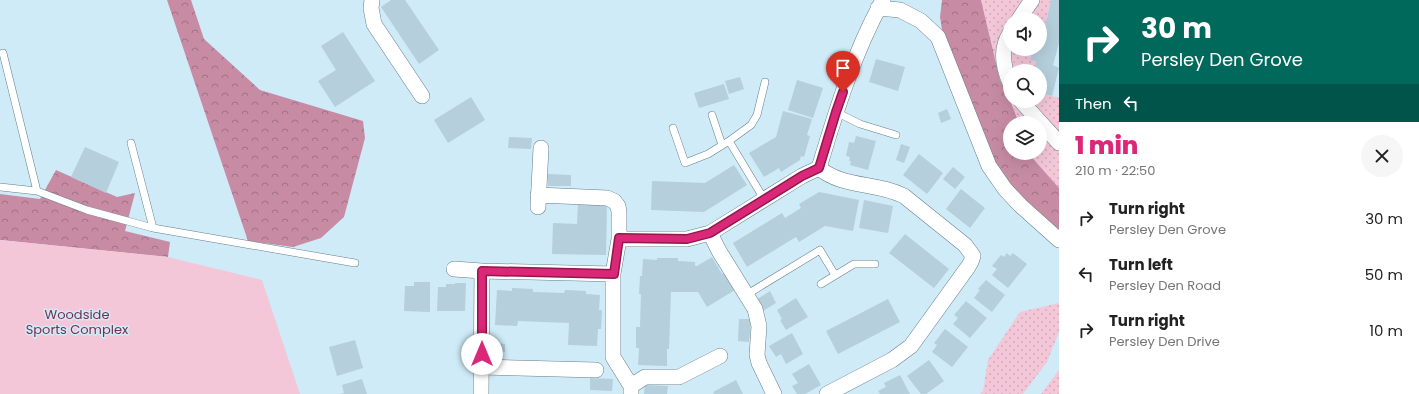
<!DOCTYPE html>
<meta charset="utf-8">
<style>
:root{--surface:#fff;--page:#f6f6f6;--text:#222;--muted:#767676;--accent:#db2777}
body{margin:0;font-family:Poppins,sans-serif;background:var(--page);color:var(--text);height:100vh;display:flex;flex-direction:column;font-size:15px;white-space:nowrap}
*{box-sizing:border-box;margin:0}
p{font-size:13px;color:var(--muted)}
.icon{flex:none;width:22px;height:22px;fill:none;stroke:currentColor;stroke-width:2;stroke-linecap:round;stroke-linejoin:round}
.map{position:relative;flex:1;overflow:hidden}
.drawer{display:flex;flex-direction:column;background:var(--surface);width:360px}
.drawer>*{flex:none}
.hud{background:#00695c;color:#fff;overflow:hidden}
.tools{position:absolute;left:1003px;top:12px;display:grid;gap:8px}
.tools a{display:grid;place-items:center;width:44px;height:44px;border-radius:50%;background:var(--surface);box-shadow:0 4px 16px #0002;font-size:20px}
.pin{position:absolute;display:grid;place-items:center;width:34px;height:34px;color:#fff;margin:-41px -17px;border-radius:50% 50% 50% 0;rotate:-45deg;box-shadow:0 0 4px #0007}
.pin .icon{rotate:45deg}
.me{position:absolute;width:44px;margin:-22px;rotate:0deg;stroke-linejoin:round;filter:drop-shadow(0 0 3px #0008)}
.turn{display:flex;align-items:center;gap:14px;height:84px;padding:0 16px;font-size:18px}
.turn .icon{width:52px;height:52px;stroke-width:2.5}
.turn b{display:block;font-size:28px;line-height:34px}
.then{display:flex;align-items:center;height:38px;padding:0 16px;background:#0003;gap:8px;font-size:15px}
.round{display:grid;place-items:center;flex:none;width:42px;height:42px;border-radius:21px;background:var(--page)}
.overview{display:flex;align-items:center;justify-content:space-between;height:68px;padding:0 16px}
h1{font-size:24px;font-weight:800;line-height:30px;color:var(--accent)}
ul{padding:0;list-style:none}
li{display:flex;align-items:center;gap:12px;height:56px;padding:0 16px}
li div{flex:1}
li b{display:block;font-size:15px}
li em{font-style:normal}
main{display:flex;flex:1;min-height:0}
.map>svg:first-child{display:block}
.grass{fill:url(#grass-dots)}
.forest{fill:url(#forest-crowns)}
.green{fill:#f4c7d8}
.building{fill:#b5cfdc}
.lines{fill:none;stroke-linecap:round;stroke-linejoin:round}
.service-casing{stroke:#667e8b;stroke-width:8}
.minor-casing{stroke:#667e8b;stroke-width:16}
.service{stroke:#fff;stroke-width:7}
.minor{stroke:#fff;stroke-width:15}
.route-casing{stroke:#8e194d;stroke-width:10}
.route{stroke:#db2777;stroke-width:7}
.labels{text-anchor:middle;dominant-baseline:central;stroke-width:3;stroke-linejoin:round;paint-order:stroke}
.park-label{font-size:13px;fill:#772e50;stroke:#cfebf8}
</style>
<main>
<div class="map">
<svg width="1059" height="394" viewBox="0 0 1059 394">
<defs>
<pattern id="grass-dots" width="8" height="8" patternUnits="userSpaceOnUse"><rect width="8" height="8" fill="#f4c7d8"/><path d="M2 2h.1M6 6h.1" fill="none" stroke="#d0abb9" stroke-width="1.8" stroke-linecap="round"/></pattern>
<pattern id="forest-crowns" width="20" height="18" patternUnits="userSpaceOnUse"><rect width="20" height="18" fill="#c78ca3"/><path d="M2 6a3 3 0 1 1 6 0M12 15a3 3 0 1 1 6 0" fill="none" stroke="#a17285"/></pattern>
</defs>
<rect width="100%" height="100%" fill="#cfebf8"/>
<path class="grass" d="M981 0H1025L1013 19H1010V23L998 43 995 59Z
M1039 0H1051L1044 32 1040 31V19H1025L1034 4Z
M1012 49H1033L1030 59 1036 61 1034 71H1012L1010 57Z
M1040 93 1059 98V137L1027 101H1040Z
M1011 101H1014L1033 123H1019Z
M1040 131 1054 147 1059 151V188L1028 153H1040Z
M1059 303V332L1047 362 1023 394H980L983 391 988 360 1020 312Z
M1059 370V394H1041Z"/>
<path class="forest" d="M167 0H191L204 39 260 90 363 121 365 138 344 217 321 238 293 247 248 241Z
M942 0H981L1000 80 1008 95 1019 123H1010V153H1028L1059 188V230L1014 189 993 162 943 36 940 17Z
M56 170 117 197 135 193 125 231 170 242 168 257 0 240V194L40 199Z"/>
<path class="green" d="M0 240 168 257 262 280 300 394H0Z"/>
<path class="building" d="M391 0H405L439 50 419 64 381 7Z
M1051 0H1059V43L1053 65 1059 68 1052 96 1040 93V71H1034L1036 61 1030 60 1033 49H1040V31L1044 32Z
M343 32 375 81 335 107 318 81 336 70 321 46Z
M876 59 905 67 898 91 869 82Z
M740 77 744 89 729 94 725 81Z
M797 80 823 88 813 118 788 110Z
M724 84 729 99 699 108 694 93Z
M471 97 485 120 448 143 434 120Z
M947 109 951 119 941 123 938 113Z
M783 111 812 119 807 135 810 136 804 157 801 156 800 160 781 172 779 168 764 177 749 153 776 137Z
M856 136 876 141 868 170 850 165 851 161H849L850 157 846 156 849 142 854 143Z
M509 137 532 138 531 149 508 148Z
M901 144 910 147 904 163 896 160Z
M85 147 119 162 106 193 71 177Z
M919 154 943 173 927 194 903 175Z
M734 165 747 185 704 212 651 210 652 181 705 183Z
M953 167 965 177 955 189 943 179Z
M548 174 571 175V186H548Z
M961 189 985 208 970 228 946 209Z
M819 192 859 200 853 231 825 226 799 242 796 237 747 267 733 243 782 213 785 218 801 208 799 204Z
M864 200 893 206 888 233 859 228Z
M578 202H607L606 255 552 254 553 223 577 224Z
M905 234 949 269 934 288 889 253Z
M1007 253 1010 256 1013 253 1027 264 1008 288 992 275 997 269 992 266 1001 255 1004 257Z
M712 257 722 274 725 272 735 290 707 307 698 292H671L669 349H667V366L638 365 639 348H636V327H640L641 294H639L640 276H642L643 259 657 260V258H678V261L695 262V266H697Z
M986 280 1005 295 992 312 974 298 980 290 978 289Z
M414 282H430V312L404 311 405 286H414Z
M455 283H466L465 311H437L438 287H446V284H455Z
M512 288 533 289V292L564 293 565 290 586 291V294L600 295 599 310H602L601 329H598L597 346 568 345 569 323 518 321 517 326 495 325 497 290 512 291Z
M770 291 776 303 763 311 756 300Z
M796 298 808 317 786 330 780 320 782 319 777 310Z
M888 299 900 322 838 354 826 331Z
M966 301 987 318 970 338 953 324 958 318 954 315Z
M739 319H751L749 342 738 341Z
M945 329 968 347 952 367 932 352 937 345 934 343Z
M792 333 803 354 786 364 781 354 776 357 769 346Z
M355 340 363 368 337 376 329 347Z
M493 343 505 344V352H493Z
M929 360 944 381 926 394H921L907 376Z
M809 364 821 385 805 394H797L792 386 798 383 792 374Z
M900 375 910 394H880L878 391 886 387 884 383Z
M590 378 613 379 612 391 590 390Z
M362 379 367 394H340L344 393 342 385Z
M736 380 743 394H714L713 392Z
M645 385 668 386 667 394H644Z"/>
<g class="lines">
<defs>
<path id="service" d="M3 53 37 191
M836 112 860 124 896 135
M712 115 722 145
M673 128 685 163 708 154 729 141 751 125 757 115 765 82
M729 141 764 199
M131 143 153 228
M0 187 37 191 87 210 153 228 355 263
M821 284 854 264H875
M746 295 820 250 835 275"/>
<path id="minor" d="M372 0 371 8 374 24 422 96
M878 8 900 10 921 21 938 37 989 166 1005 189 1020 205 1059 240
M1019 19 1032 0
M1010 33C1000 49 1003 67 1010 83
M1021 101 1059 143
M819 168C843 188 877 182 904 196L965 245 973 256 971 262 968 267 911 346 892 360 827 394
M538 195 607 198 614 201 618 206 619 212V239L613 274V357L631 386V394
M538 207 541 148
M710 233 719 251 755 309 759 326 757 355 759 363 774 394
M619 239H687L710 233 802 176 819 168C836 111 854 52 883 0
M454 269 482 271 613 274
M482 367 596 370
M631 386 645 377H679L720 356
M481 394 482 271"/>
</defs>
<use href="#service" class="service-casing"/>
<use href="#minor" class="minor-casing"/>
<use href="#service" class="service"/>
<use href="#minor" class="minor"/>
</g>
<g class="lines">
<defs>
<path id="route" d="M482 354V271L614 274 619 238 687 239 710 233 802 176 819 168 836 112 843 92"/>
</defs>
<use href="#route" class="route-casing"/>
<use href="#route" class="route"/>
</g>
<g class="labels">
<g class="park-label">
<text x="77" y="314">Woodside<tspan x="77" dy="15">Sports Complex</tspan></text>
</g>
</g>
</svg>
<div class="tools">
<a><svg class="icon" aria-label="sound" viewBox="0 0 24 24"><path d="M4 9h4l5-4v14l-5-4H4zM17 9q2 3 0 6"/></svg></a>
<a><svg class="icon" aria-label="search" viewBox="0 0 24 24"><circle cx="10" cy="10" r="6"/><path d="M15 15l6 6"/></svg></a>
<a><svg class="icon" aria-label="layers" viewBox="0 0 24 24"><path d="M12 4l9 5-9 5-9-5zM3 14l9 5 9-5"/></svg></a>
</div>
<div class="pin" style="left:843px;top:92px;background:#d93025"><svg class="icon" aria-label="arrive" viewBox="0 0 24 24"><path d="M6 21V4h12l-3 4 3 4H6"/></svg></div>
<svg class="me" style="left:482px;top:354px" viewBox="-20 -20 40 40"><circle r="19" fill="#fff"/><path d="M0-13L10 11 0 6-10 11z" fill="#db2777"/></svg>
</div>
<section class="drawer">
<div class="hud">
<div class="turn"><svg class="icon" aria-label="right" viewBox="0 0 24 24"><path d="M7 20v-9h11M14 6l5 5-5 5"/></svg><div><b>30 m</b>Persley Den Grove</div></div>
<div class="then">Then<svg class="icon" aria-label="left" viewBox="0 0 24 24"><path d="M17 20v-9H6M10 6l-5 5 5 5"/></svg></div>
</div>
<div class="overview"><div><h1>1 min</h1><p>210 m · 22:50</p></div><a class="round"><svg class="icon" aria-label="close" viewBox="0 0 24 24"><path d="M6 6l12 12M18 6L6 18"/></svg></a></div>
<ul>
<li><svg class="icon" aria-label="right" viewBox="0 0 24 24"><path d="M7 20v-9h11M14 6l5 5-5 5"/></svg><div><b>Turn right</b><p>Persley Den Grove</p></div><em>30 m</em></li>
<li><svg class="icon" aria-label="left" viewBox="0 0 24 24"><path d="M17 20v-9H6M10 6l-5 5 5 5"/></svg><div><b>Turn left</b><p>Persley Den Road</p></div><em>50 m</em></li>
<li><svg class="icon" aria-label="right" viewBox="0 0 24 24"><path d="M7 20v-9h11M14 6l5 5-5 5"/></svg><div><b>Turn right</b><p>Persley Den Drive</p></div><em>10 m</em></li>
</ul>
</section>
</main>
